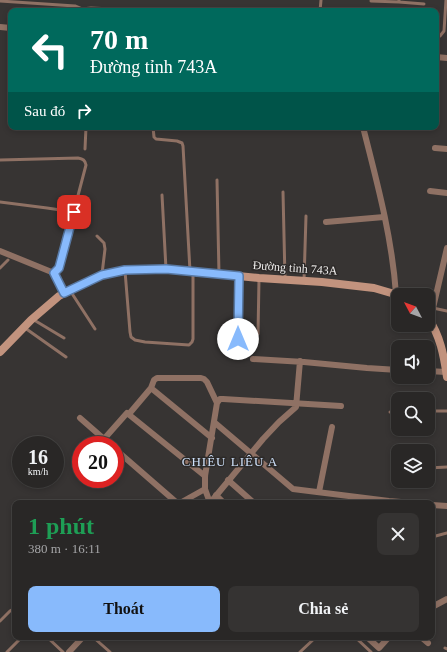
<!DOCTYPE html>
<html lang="vi">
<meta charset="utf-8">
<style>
:root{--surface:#292726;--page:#353332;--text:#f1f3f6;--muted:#a5a5a7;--line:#454443;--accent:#88bafc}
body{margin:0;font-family:Georgia,serif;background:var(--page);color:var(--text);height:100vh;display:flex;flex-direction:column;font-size:15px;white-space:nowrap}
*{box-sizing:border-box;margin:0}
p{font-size:13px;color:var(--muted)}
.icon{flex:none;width:22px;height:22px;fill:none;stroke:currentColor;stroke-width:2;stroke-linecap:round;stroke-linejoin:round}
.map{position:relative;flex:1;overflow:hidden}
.panel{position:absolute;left:12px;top:500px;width:423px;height:140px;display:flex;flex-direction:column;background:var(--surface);border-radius:8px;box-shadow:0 2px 6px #0003,0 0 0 1px var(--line)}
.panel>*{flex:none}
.banner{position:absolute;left:8px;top:8px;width:431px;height:122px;border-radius:8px;box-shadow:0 2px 6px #0003,0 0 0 1px var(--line);background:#00695c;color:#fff;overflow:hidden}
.needle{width:26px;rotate:311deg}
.tools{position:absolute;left:391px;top:288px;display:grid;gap:8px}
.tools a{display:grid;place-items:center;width:44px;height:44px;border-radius:8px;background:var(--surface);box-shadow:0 2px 6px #0003,0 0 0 1px var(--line);font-size:20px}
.speed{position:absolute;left:12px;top:436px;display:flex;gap:8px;font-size:20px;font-weight:700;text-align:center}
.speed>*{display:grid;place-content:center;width:52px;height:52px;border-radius:50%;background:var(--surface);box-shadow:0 2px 6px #0003,0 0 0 1px var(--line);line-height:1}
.speed small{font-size:10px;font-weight:400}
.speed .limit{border:6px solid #d22;background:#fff;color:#111}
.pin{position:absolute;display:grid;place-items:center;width:34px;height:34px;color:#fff;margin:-17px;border-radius:8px;box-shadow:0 2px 6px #0006}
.me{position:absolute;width:44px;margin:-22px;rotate:0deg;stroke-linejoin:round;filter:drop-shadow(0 0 3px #0008)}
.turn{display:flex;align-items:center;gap:14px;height:84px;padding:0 16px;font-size:18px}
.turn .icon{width:52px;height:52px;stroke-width:2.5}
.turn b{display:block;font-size:28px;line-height:34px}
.then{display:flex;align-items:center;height:38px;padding:0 16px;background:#0003;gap:8px;font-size:15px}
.round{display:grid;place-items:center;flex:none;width:42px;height:42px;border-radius:8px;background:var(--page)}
.overview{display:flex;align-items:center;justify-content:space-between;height:68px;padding:0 16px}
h1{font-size:24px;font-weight:700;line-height:30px;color:#1e9e55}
.cta{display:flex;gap:8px;margin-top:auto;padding:8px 16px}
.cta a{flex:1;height:46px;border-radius:8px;background:var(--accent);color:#111;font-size:16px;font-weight:700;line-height:46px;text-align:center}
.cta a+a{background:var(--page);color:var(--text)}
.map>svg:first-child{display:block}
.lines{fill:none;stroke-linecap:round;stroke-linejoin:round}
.service{stroke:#8f7164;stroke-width:3}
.minor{stroke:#8f7164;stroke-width:6}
.secondary{stroke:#c2937e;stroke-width:8}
.route-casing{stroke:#5879a4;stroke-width:10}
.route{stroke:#88bafc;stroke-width:7}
.labels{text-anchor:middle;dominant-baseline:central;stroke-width:3;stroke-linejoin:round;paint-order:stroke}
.street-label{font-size:12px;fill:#edebea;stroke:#2d2a29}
.neighbourhood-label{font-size:13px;letter-spacing:1px;fill:#cee1fa;stroke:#2d2a29}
</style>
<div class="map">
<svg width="447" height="652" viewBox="0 0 447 652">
<rect width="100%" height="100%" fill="#373433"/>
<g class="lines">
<path class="service" d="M0 1 75 6 82 9 91 8 154 11
M371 1 399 2V0
M399 2 424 4
M320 11 321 0
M436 37 440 36 444 31 446 0
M153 127 154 137 156 139 177 141 182 143 183 146 190 271
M85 149 86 127
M0 160 78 158C83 159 85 160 86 165L59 268 54 273
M217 180 219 274
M283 192 285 279
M162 195 166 269
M0 202 47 208 74 212
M97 236 104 243 105 249 102 274
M0 268 8 260
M125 271 130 332 131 337 135 340 145 342 189 345 192 342 193 339V273
M304 281 306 216
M71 292 95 329
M433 308 447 311
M34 320 64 338
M25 328 66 357
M258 334 259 279
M238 339 239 277
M428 411H447
M390 412H398
M428 468 447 467
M432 537 447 533
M0 621 10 611 15 608
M47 637 63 652
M93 637 110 652
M355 637 371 652
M445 648 447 649
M7 652 22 637
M300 652 316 637"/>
<path class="minor" d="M0 27 11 28
M436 57 447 58
M363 127C377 182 392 237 396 294
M435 148 447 149
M430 191 447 193
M326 222 384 217
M0 251 54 273 64 293
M429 318 433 308 447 248
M253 359 304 362 367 368 398 370
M428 371 446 372
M217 403 220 399H223L341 406
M129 414 151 388
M80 418 104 439
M214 422 293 489 389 501 413 503
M110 445 104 439 127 413 205 476
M115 449 176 502 179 503
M228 480 254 503
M319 492 332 427
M216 495 224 503
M180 503 205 489
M210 503 205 489V476L217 403 207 382 204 379 201 378H157L154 380 151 388 212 438
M210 503 263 439 279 422 296 407 300 361
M432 505 447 506
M432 607 447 599
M367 637 379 648 389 637
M421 637 428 643
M69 652 83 637"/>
<path class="secondary" d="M428 318C440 335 444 356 447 377
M0 352 31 320 59 296 102 275 125 270 166 269 259 278 322 282 374 288 398 295"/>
</g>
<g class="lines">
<defs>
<path id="route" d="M74 212 59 268 54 273 64 293 102 275 125 270 166 269 239 276 238 339"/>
</defs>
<use href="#route" class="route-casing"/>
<use href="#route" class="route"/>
</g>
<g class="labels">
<g class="street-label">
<text transform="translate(295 268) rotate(4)">Đường tỉnh 743A</text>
</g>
<g class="neighbourhood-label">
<text x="230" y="461">CHIÊU LIÊU A</text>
</g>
</g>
</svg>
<div class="tools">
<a><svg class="needle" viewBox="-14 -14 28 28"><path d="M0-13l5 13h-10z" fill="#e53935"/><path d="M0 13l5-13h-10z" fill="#a5a5a7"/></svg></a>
<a><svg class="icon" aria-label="sound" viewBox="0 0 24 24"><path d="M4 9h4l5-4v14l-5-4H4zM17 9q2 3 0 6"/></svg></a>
<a><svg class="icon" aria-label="search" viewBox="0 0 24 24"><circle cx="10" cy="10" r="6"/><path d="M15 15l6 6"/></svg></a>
<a><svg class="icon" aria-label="layers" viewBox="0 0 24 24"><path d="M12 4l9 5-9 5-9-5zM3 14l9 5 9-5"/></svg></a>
</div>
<div class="speed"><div>16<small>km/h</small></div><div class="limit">20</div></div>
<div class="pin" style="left:74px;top:212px;background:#d93025"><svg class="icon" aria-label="arrive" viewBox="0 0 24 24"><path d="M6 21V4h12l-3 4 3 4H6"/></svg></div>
<svg class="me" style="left:238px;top:339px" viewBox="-20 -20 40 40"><circle r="19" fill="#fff"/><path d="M0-13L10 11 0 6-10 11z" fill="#88bafc"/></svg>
<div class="banner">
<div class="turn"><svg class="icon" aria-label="left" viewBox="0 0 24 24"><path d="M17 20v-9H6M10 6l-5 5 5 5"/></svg><div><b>70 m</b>Đường tỉnh 743A</div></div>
<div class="then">Sau đó<svg class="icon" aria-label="right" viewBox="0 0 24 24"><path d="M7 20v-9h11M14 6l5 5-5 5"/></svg></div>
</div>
<section class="panel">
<div class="overview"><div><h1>1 phút</h1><p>380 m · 16:11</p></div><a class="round"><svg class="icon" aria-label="close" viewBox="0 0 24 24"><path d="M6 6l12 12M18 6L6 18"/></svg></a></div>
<div class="cta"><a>Thoát</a><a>Chia sẻ</a></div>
</section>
</div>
